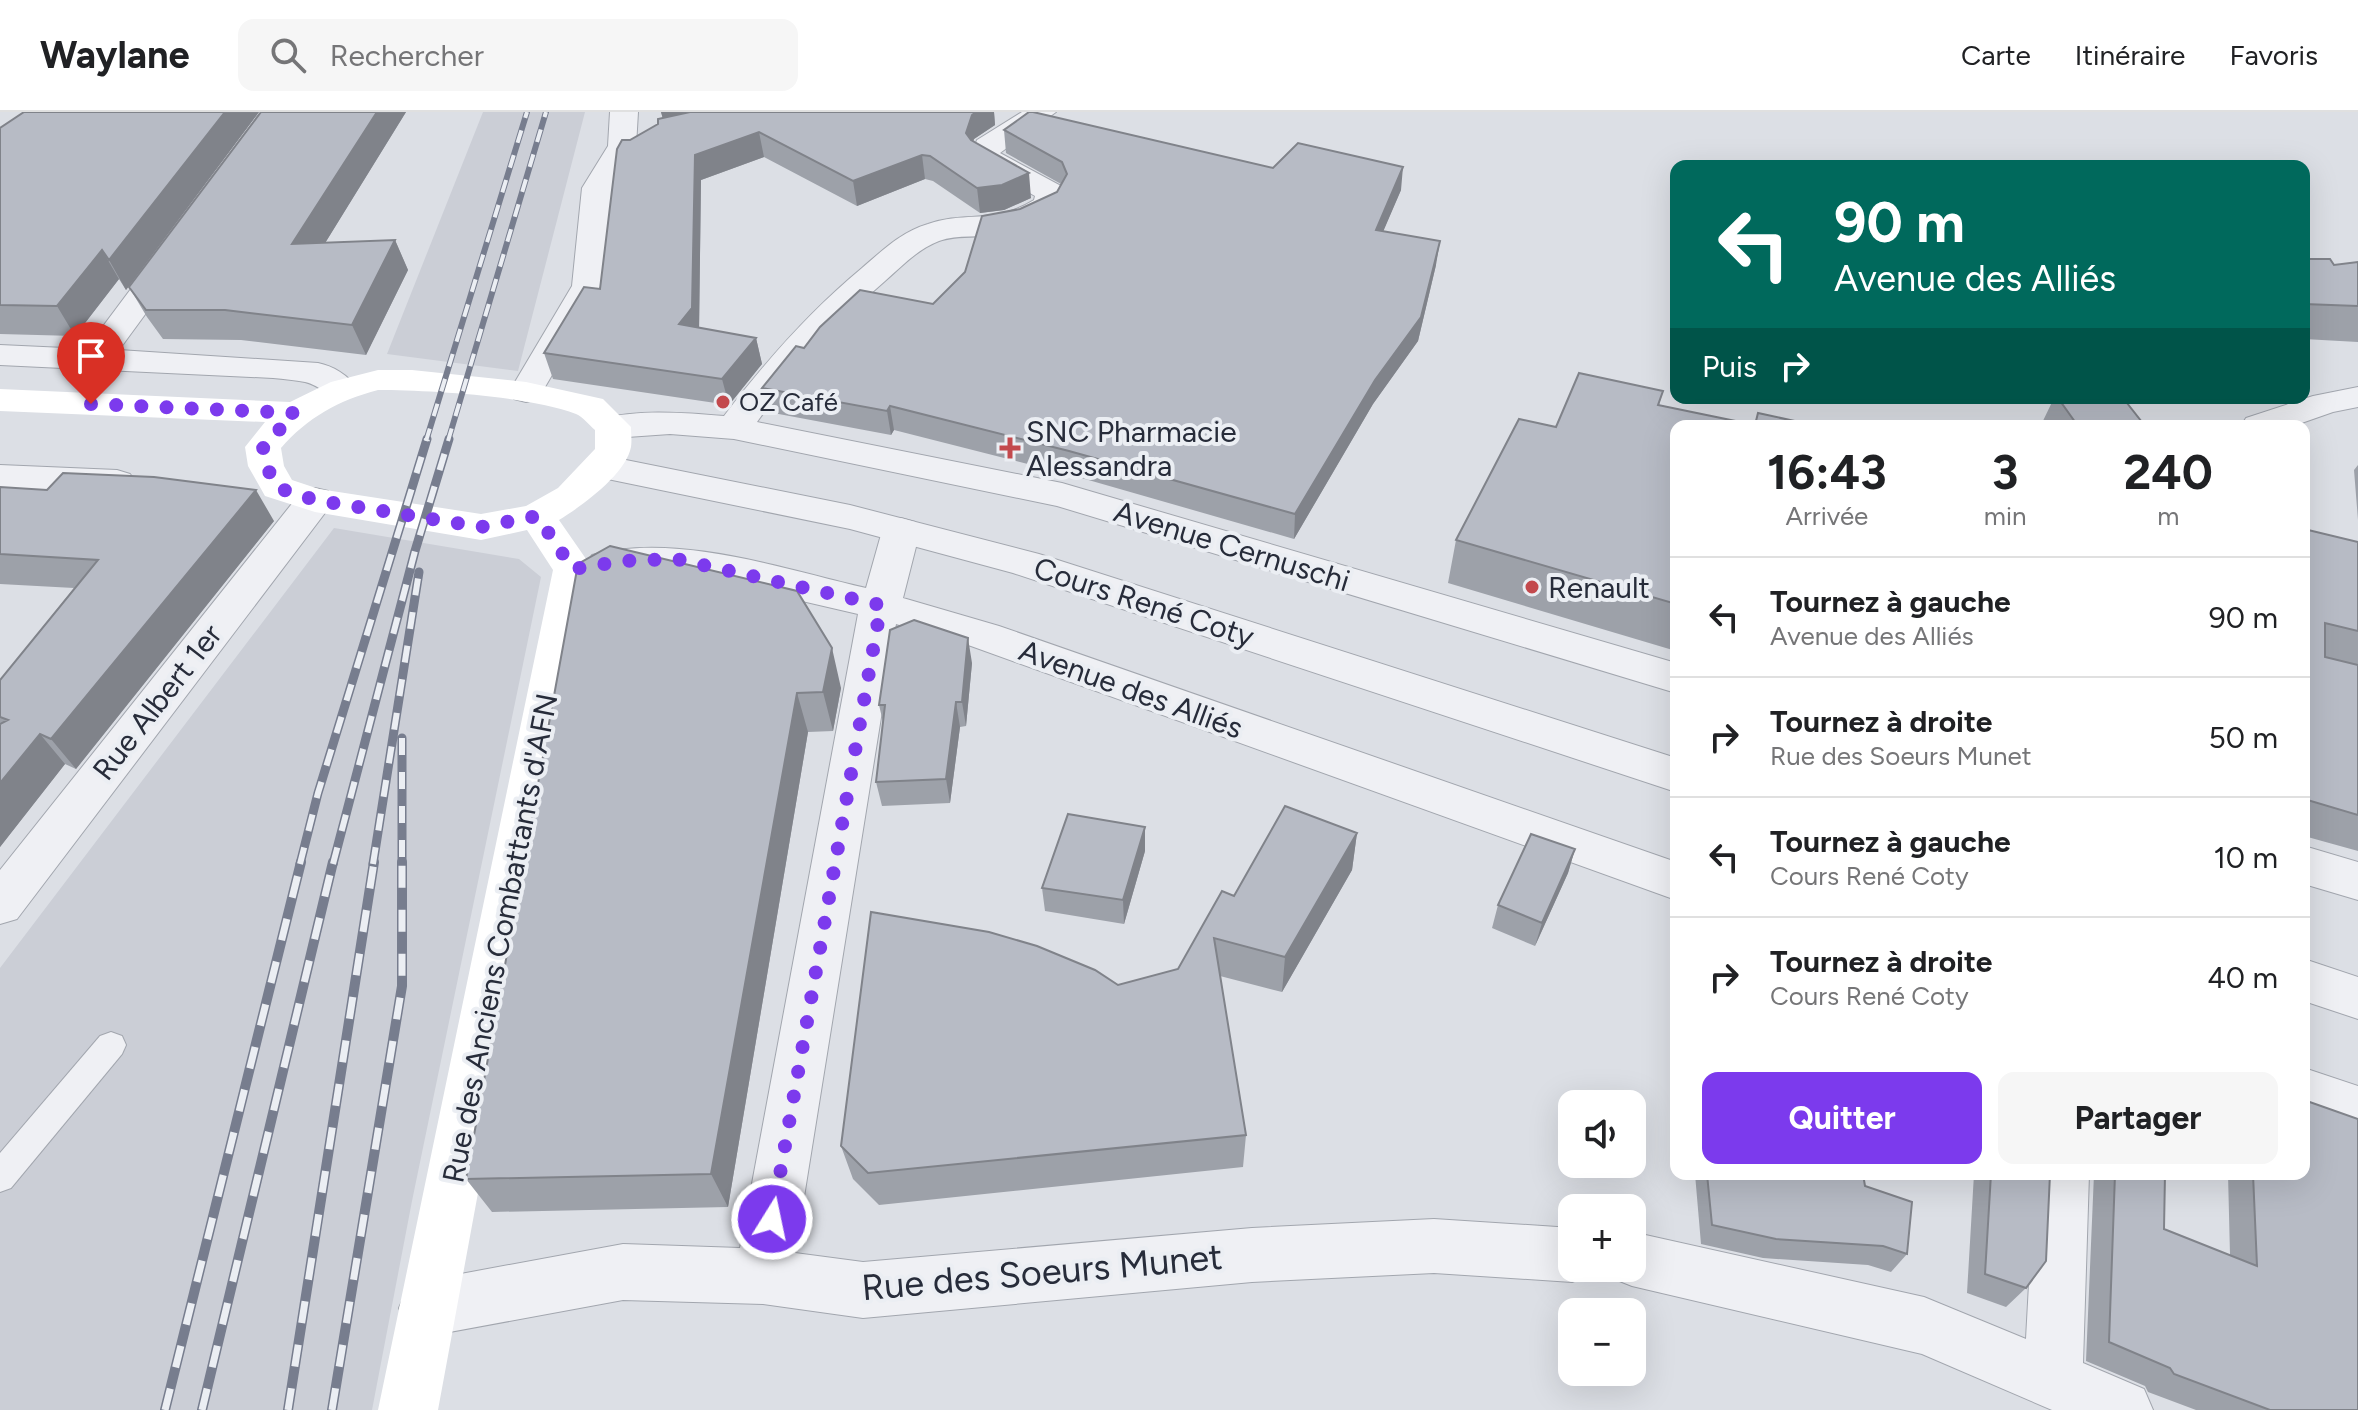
<!DOCTYPE html>
<html lang="fr">
<meta charset="utf-8">
<style>
:root{--surface:#fff;--page:#f6f6f6;--text:#202124;--muted:#757577;--line:#e0e0e0;--accent:#7c3aed}
body{margin:0;font-family:Figtree,sans-serif;background:var(--page);color:var(--text);height:100vh;display:flex;flex-direction:column;font-size:30px;white-space:nowrap}
*{box-sizing:border-box;margin:0}
p{font-size:26px;color:var(--muted)}
.icon{flex:none;width:44px;height:44px;fill:none;stroke:currentColor;stroke-width:2;stroke-linecap:round;stroke-linejoin:round}
.map{position:relative;flex:1;overflow:hidden}
.panel{position:absolute;left:1670px;top:308px;width:640px;height:760px;display:flex;flex-direction:column;background:var(--surface);border-radius:16px;box-shadow:0 8px 32px #0002}
.panel>*{flex:none}
.banner{position:absolute;left:1670px;top:48px;width:640px;height:244px;border-radius:16px;box-shadow:0 8px 32px #0002;background:#00695c;color:#fff;overflow:hidden}
.buttons{position:absolute;left:1558px;top:978px;display:grid;gap:16px}
.buttons a{display:grid;place-items:center;width:88px;height:88px;border-radius:16px;background:var(--surface);box-shadow:0 8px 32px #0002;font-size:40px}
.pin{position:absolute;display:grid;place-items:center;width:68px;height:68px;color:#fff;margin:-82px -34px;border-radius:50% 50% 50% 0;rotate:-45deg;box-shadow:0 0 8px #0007}
.pin .icon{rotate:45deg}
.me{position:absolute;width:88px;margin:-44px;rotate:10deg;stroke-linejoin:round;filter:drop-shadow(0 0 6px #0008)}
.turn{display:flex;align-items:center;gap:28px;height:168px;padding:0 32px;font-size:36px}
.turn .icon{width:104px;height:104px;stroke-width:2.5}
.turn b{display:block;font-size:56px;line-height:68px}
.then{display:flex;align-items:center;height:76px;padding:0 32px;background:#0003;gap:16px;font-size:30px}
.eta{display:flex;justify-content:space-evenly;align-items:center;height:136px;text-align:center}
.eta b{font-size:48px;font-weight:700;line-height:56px}
.button{display:flex;gap:16px;margin-top:auto;padding:16px 32px}
.button a{flex:1;height:92px;border-radius:16px;background:var(--accent);color:#fff;font-size:32px;font-weight:700;line-height:92px;text-align:center}
.button a+a{background:var(--page);color:var(--text)}
ul{padding:0;list-style:none}
li{display:flex;align-items:center;gap:24px;height:120px;padding:0 32px;border-top:2px solid var(--line)}
li div{flex:1}
li b{display:block;font-size:30px}
li em{font-style:normal}
header{display:flex;align-items:center;gap:48px;box-sizing:border-box;height:112px;padding:0 40px;background:var(--surface);border-bottom:2px solid var(--line)}
header strong{font-size:38px}
nav{display:flex;gap:44px;margin-inline-start:auto;font-size:28px}
.search{width:560px;height:72px;background:var(--page);display:flex;align-items:center;gap:20px;box-sizing:border-box;padding:0 28px;border-radius:16px;color:var(--muted);font-size:30px}
.map>svg:first-child{display:block}
.built{fill:#cbced6}
.lines{fill:none;stroke-linecap:round;stroke-linejoin:round}
.service-casing{stroke:#a2a6ae;stroke-width:2}
.minor-casing{stroke:#a2a6ae;stroke-width:2}
.tertiary-casing{stroke:#a2a6ae;stroke-width:2}
.service{fill:#eff0f4;fill-rule:evenodd}
.minor{fill:#eff0f4;fill-rule:evenodd}
.tertiary{fill:#eff0f4;fill-rule:evenodd}
.secondary{fill:#fff;fill-rule:evenodd}
.rail-far2-casing{stroke:#777d8e;stroke-width:6}
.rail-far1-casing{stroke:#777d8e;stroke-width:9}
.rail-casing{stroke:#777d8e;stroke-width:10}
.rail-far2{stroke:#ebeef3;stroke-width:4;stroke-dasharray:13;stroke-linecap:butt}
.rail-far1{stroke:#ebeef3;stroke-width:6;stroke-dasharray:17;stroke-linecap:butt}
.rail{stroke:#ebeef3;stroke-width:7;stroke-dasharray:22;stroke-linecap:butt}
.wall{fill:#9da1a9}
.shaded-wall{fill:#80838a}
.building{fill:#b7bbc5;stroke:#80838a;stroke-width:2}
.route{stroke:#7c3aed;stroke-width:14;stroke-dasharray:0 25.2}
.poi-dot{fill:#c3494d;stroke:#ebeef3;stroke-width:3}
.labels{text-anchor:middle;dominant-baseline:central;stroke-width:8;stroke-linejoin:round;paint-order:stroke}
.far-poi-label{font-size:26px;fill:#272c3a;stroke:#ebeef3;text-anchor:start}
.poi-label{font-size:30px;fill:#272c3a;stroke:#ebeef3;text-anchor:start}
.street-label{font-size:30px;fill:#272c3a;stroke:#ebeef3}
.near-street-label{font-size:36px;fill:#272c3a;stroke:#ebeef3}
</style>
<header>
<strong>Waylane</strong>
<div class="search"><svg class="icon" aria-label="search" viewBox="0 0 24 24"><circle cx="10" cy="10" r="6"/><path d="M15 15l6 6"/></svg>Rechercher</div>
<nav><a>Carte</a><a>Itinéraire</a><a>Favoris</a></nav>
</header>
<div class="map">
<svg width="2358" height="1298" viewBox="0 0 2358 1298">
<rect width="100%" height="100%" fill="#dcdfe5"/>
<path class="built" d="M483 0H585L518 259 387 242Z
M334 416 519 447 541 465 412 1089 372 1298H0V856Z"/>
<g class="lines">
<defs>
<path id="service" d="M111 920 122 924 126 933 122 942 11 1076 0 1080V1041L100 924Z"/>
<path id="minor" d="M610 0H638L636 34 612 76 604 174 538 287 526 290 514 287 509 280 572 174 582 76 608 34Z
M1022 0H1056L1000 41 1061 74C1081 103 1020 119 1000 123 981 126 958 122 939 129 918 137 902 154 885 169 836 211 795 257 757 310L1062 371 1676 551V581L1057 394 734 327 670 322 613 326 600 323 595 315 600 307C641 297 683 301 724 304 766 249 809 200 862 156 883 138 901 120 928 112 968 98 991 114 1034 88L1035 84 975 50 971 44 977 28Z
M174 132 185 134 190 141 119 238 318 251C333 254 348 263 357 276L352 283C326 290 326 275 305 270 295 268 284 267 273 266L0 253V233L86 237 163 134Z
M2358 275V295L2333 300 2293 314H2241L2246 306 2313 284Z
M0 353 117 358 130 362 136 370 130 378 117 382 0 377Z
M315 376 328 379 334 388 328 397 17 807 0 812V758L302 379Z
M901 406 915 410 920 419 903 486 999 514 1676 750V788L971 534 896 512 795 1141 863 1150 1252 1116 1434 1107 1572 1116V1156H1595L1592 1162 1572 1170 1434 1161 1252 1170 863 1206 763 1192 623 1188 428 1224 408 1216 399 1196 408 1176 428 1168 623 1132 740 1136 858 502 676 460 606 465 592 461 586 452 592 443C676 420 783 457 866 476L882 419 887 410Z
M2304 734 2358 750V788L2304 772Z
M2304 956 2358 974V1022L2304 1002Z
M2035 1062H2089L2083 1251 2144 1277 2153 1298H2052L1922 1242 1632 1174 1612 1166 1608 1156H1632V1120L1924 1185 2026 1227Z"/>
<path id="tertiary" d="M601 343 850 393 1039 442 1676 646V680L1013 461 850 417 588 363 583 355 588 347Z
M2304 847 2358 865V907L2304 889Z"/>
</defs>
<use href="#service" class="service-casing"/>
<use href="#minor" class="minor-casing"/>
<use href="#tertiary" class="tertiary-casing"/>
<use href="#service" class="service"/>
<use href="#minor" class="minor"/>
<use href="#tertiary" class="tertiary"/>
<path class="secondary" d="M378 258H412L526 270 603 287 631 315C631 321 632 329 631 335 626 362 582 394 559 408L593 457 438 1298H378L553 458 527 418 481 428 315 400 265 384 248 354 245 335 265 310 0 299V277L290 290 331 270ZM378 278C430 278 528 284 576 302 583 305 589 313 595 318V337L558 376 526 394 481 402 319 377 292 368 284 354 281 336C307 306 339 288 378 278Z"/>
<defs>
<path id="rail-far2" d="M426 329 527 0
M448 329 546 0"/>
<path id="rail-far1" d="M402 626V752
M300 752 318 681 427 327
M333 752 415 439 449 327
M373 752 419 460"/>
<path id="rail" d="M165 1298 301 750
M202 1298 333 750
M288 1298 374 750
M332 1298 402 874V750"/>
</defs>
<use href="#rail-far2" class="rail-far2-casing"/>
<use href="#rail-far1" class="rail-far1-casing"/>
<use href="#rail" class="rail-casing"/>
<use href="#rail-far2" class="rail-far2"/>
<use href="#rail-far1" class="rail-far1"/>
<use href="#rail" class="rail"/>
</g>
<path class="wall" d="M24 0H259L126 178 119 167 75 224 0 222V16Z
M261 0H406L325 131 395 128 408 158 366 243 241 228 163 227 147 205 129 175Z
M661 0H994L995 13 974 27 973 29 1031 86 1004 98 980 101 933 69 925 67 857 94 764 45 701 68 699 216 756 226 762 252 729 293 553 267 544 241 600 177 630 28 658 12 663 6Z
M1004 18 1273 56 1401 78 1383 119 1436 153 1418 229 1373 292 1294 427 1071 363 894 318 891 323 768 300 762 276 804 236 933 192 965 160 1020 97 1057 80 1061 72 1006 41Z
M2304 147 2334 153 2358 150V230L2304 227Z
M1663 279 1659 293 1754 313 1758 301 1813 313 1676 314V539L1448 471 1456 428 1556 315Z
M2054 286H2123L2145 314H2041V313Z
M2358 353V408L2354 358Z
M0 375 274 409 76 657 65 652 0 735V568L74 476 0 472Z
M2304 417 2358 430V739L2304 724Z
M578 452 841 576 833 619 808 620 728 1095 492 1100 466 1067Z
M972 551 966 614 960 615 950 691 882 694 876 670 883 610 879 593Z
M1357 721 1352 758 1282 880 1220 864 1246 1023 1243 1055 879 1093 853 1067 841 1034 1118 873 1178 857 1234 784Z
M1575 737 1568 761 1535 834 1492 816 1498 793Z
M1145 739 1124 812 1045 799 1042 776Z
M1695 1062H1863L1865 1074 1907 1142 1891 1160 1868 1153 1763 1146 1701 1132Z
M1974 1062H2050L2026 1176 2006 1195 1967 1181Z
M2094 1062H2165L2164 1117 2230 1143 2228 1062H2304L2358 1298H2196L2148 1280 2145 1274 2086 1249Z"/>
<path class="shaded-wall" d="M225 0H259L126 178 109 148Z
M377 0H406L306 162 292 132Z
M661 0H714L665 15Z
M976 0H994L995 13 974 27 968 46 966 21 972 3Z
M759 20 764 45 701 68 699 222 679 212 695 43Z
M922 43 925 67 857 94 853 69Z
M1403 55 1401 78 1374 141 1376 118Z
M1029 61 1031 86 1004 98 980 101 977 76Z
M395 128 408 158 366 243 352 213Z
M1440 129 1436 153 1418 229 1373 292 1294 427 1295 402Z
M102 138 119 167 75 224 57 194Z
M756 226 762 252 729 293 722 267Z
M890 294 894 318 891 323 887 299Z
M256 378 274 409 76 657 51 627Z
M968 526 972 551 966 614 962 590Z
M832 536 841 576 833 619 823 580Z
M797 581 808 620 728 1095 711 1062Z
M956 590 960 615 950 691 946 667Z
M40 622 65 652 0 735V671Z
M1145 715V739L1124 812 1123 788Z
M1357 721 1352 758 1282 880 1285 845Z
M1575 737 1568 761 1535 834 1542 811Z"/>
<path class="building" d="M24 0H225L109 148 102 138 57 194 0 193V16Z
M261 0H377L292 132 395 128 352 213 225 198H146L129 175Z
M690 0H976L972 3 966 21 971 28 1029 61 1002 73 977 76 930 44 922 43 853 69 759 20 695 43 692 196 679 212 756 226 722 267 544 241 584 175 600 177 617 37 622 28H630L658 12V7Z
M1029 0H1033L1273 56 1298 31 1403 55 1376 118 1440 129 1421 205 1375 268 1295 402 1069 339 890 294 887 299 762 276 796 234 804 236 820 215 860 178 933 192 965 160 982 104 1020 97 1057 80 1067 62 1062 50 1004 18Z
M2304 147H2330L2334 153 2358 150V194L2304 192Z
M1579 261 1663 279 1658 293 1755 313 1758 301 1813 313V314H1676V492L1456 428 1519 307 1556 315Z
M2058 286H2123L2145 314H2078Z
M63 361 154 365 256 378 51 627 40 622 0 671V612L8 608 0 605V568L98 448 0 442V375L47 378Z
M2304 417 2358 430V519L2325 511V545L2358 553V703L2304 687Z
M610 434 797 479 832 536 823 580 797 581 711 1062 466 1067 578 452Z
M914 508 968 526 962 590H956L946 667 876 670 885 593H879L890 518Z
M1285 694 1357 721 1285 845 1214 826 1246 1023 868 1061 841 1034 871 800 989 820 1037 834 1095 858 1118 873 1178 857 1222 779 1234 784Z
M1068 702 1145 715 1123 788 1042 776Z
M1531 722 1575 737 1542 811 1498 793Z
M2304 988 2358 1007V1298H2270L2174 1262 2170 1256 2109 1230 2115 1062H2165L2164 1117 2257 1154 2253 1062H2304Z
M1707 1062H1863L1865 1074 1912 1090 1907 1142 1883 1134 1776 1127 1712 1113Z
M1991 1062H2050L2046 1149 2026 1176 1985 1162Z"/>
<g class="lines">
<path class="route" d="M91 292 295 301 263 335 266 354 278 376 315 388 481 415 537 404 573 457 624 449 676 447 881 493 772 1107"/>
</g>
<g class="poi-dot">
<circle cx="723" cy="290" r="8"/>
<path d="M1006 324h8v8h8v8h-8v8h-8v-8h-8v-8h8z"/>
<circle cx="1532" cy="475" r="8"/>
</g>
<g class="labels">
<g class="far-poi-label">
<text x="739" y="290">OZ Café</text>
</g>
<g class="poi-label">
<text x="1026" y="319">SNC Pharmacie<tspan x="1026" dy="34">Alessandra</tspan></text>
<text x="1548" y="475">Renault</text>
</g>
<g class="street-label">
<text transform="translate(1232 434) rotate(17)">Avenue Cernuschi</text>
<text transform="translate(1144 490) rotate(18)">Cours René Coty</text>
<text transform="translate(1131 577) rotate(20)">Avenue des Alliés</text>
<text transform="translate(157 590) rotate(-52)">Rue Albert 1er</text>
<text transform="translate(500 826) rotate(-79)">Rue des Anciens Combattants d'AFN</text>
</g>
<g class="near-street-label">
<text transform="translate(1042 1160) rotate(-5)">Rue des Soeurs Munet</text>
</g>
</g>
</svg>
<div class="buttons">
<a><svg class="icon" aria-label="sound" viewBox="0 0 24 24"><path d="M4 9h4l5-4v14l-5-4H4zM17 9q2 3 0 6"/></svg></a>
<a>+</a>
<a>−</a>
</div>
<div class="pin" style="left:91px;top:292px;background:#d93025"><svg class="icon" aria-label="arrive" viewBox="0 0 24 24"><path d="M6 21V4h12l-3 4 3 4H6"/></svg></div>
<svg class="me" style="left:772px;top:1107px" viewBox="-20 -20 40 40"><circle r="17" fill="#7c3aed" stroke="#fff" stroke-width="3"/><path d="M0-11L8 9 0 5-8 9z" fill="#fff"/></svg>
<div class="banner">
<div class="turn"><svg class="icon" aria-label="left" viewBox="0 0 24 24"><path d="M17 20v-9H6M10 6l-5 5 5 5"/></svg><div><b>90 m</b>Avenue des Alliés</div></div>
<div class="then">Puis<svg class="icon" aria-label="right" viewBox="0 0 24 24"><path d="M7 20v-9h11M14 6l5 5-5 5"/></svg></div>
</div>
<section class="panel">
<div class="eta">
<div><b>16:43</b><p>Arrivée</p></div>
<div><b>3</b><p>min</p></div>
<div><b>240</b><p>m</p></div>
</div>
<ul>
<li><svg class="icon" aria-label="left" viewBox="0 0 24 24"><path d="M17 20v-9H6M10 6l-5 5 5 5"/></svg><div><b>Tournez à gauche</b><p>Avenue des Alliés</p></div><em>90 m</em></li>
<li><svg class="icon" aria-label="right" viewBox="0 0 24 24"><path d="M7 20v-9h11M14 6l5 5-5 5"/></svg><div><b>Tournez à droite</b><p>Rue des Soeurs Munet</p></div><em>50 m</em></li>
<li><svg class="icon" aria-label="left" viewBox="0 0 24 24"><path d="M17 20v-9H6M10 6l-5 5 5 5"/></svg><div><b>Tournez à gauche</b><p>Cours René Coty</p></div><em>10 m</em></li>
<li><svg class="icon" aria-label="right" viewBox="0 0 24 24"><path d="M7 20v-9h11M14 6l5 5-5 5"/></svg><div><b>Tournez à droite</b><p>Cours René Coty</p></div><em>40 m</em></li>
</ul>
<div class="button"><a>Quitter</a><a>Partager</a></div>
</section>
</div>
